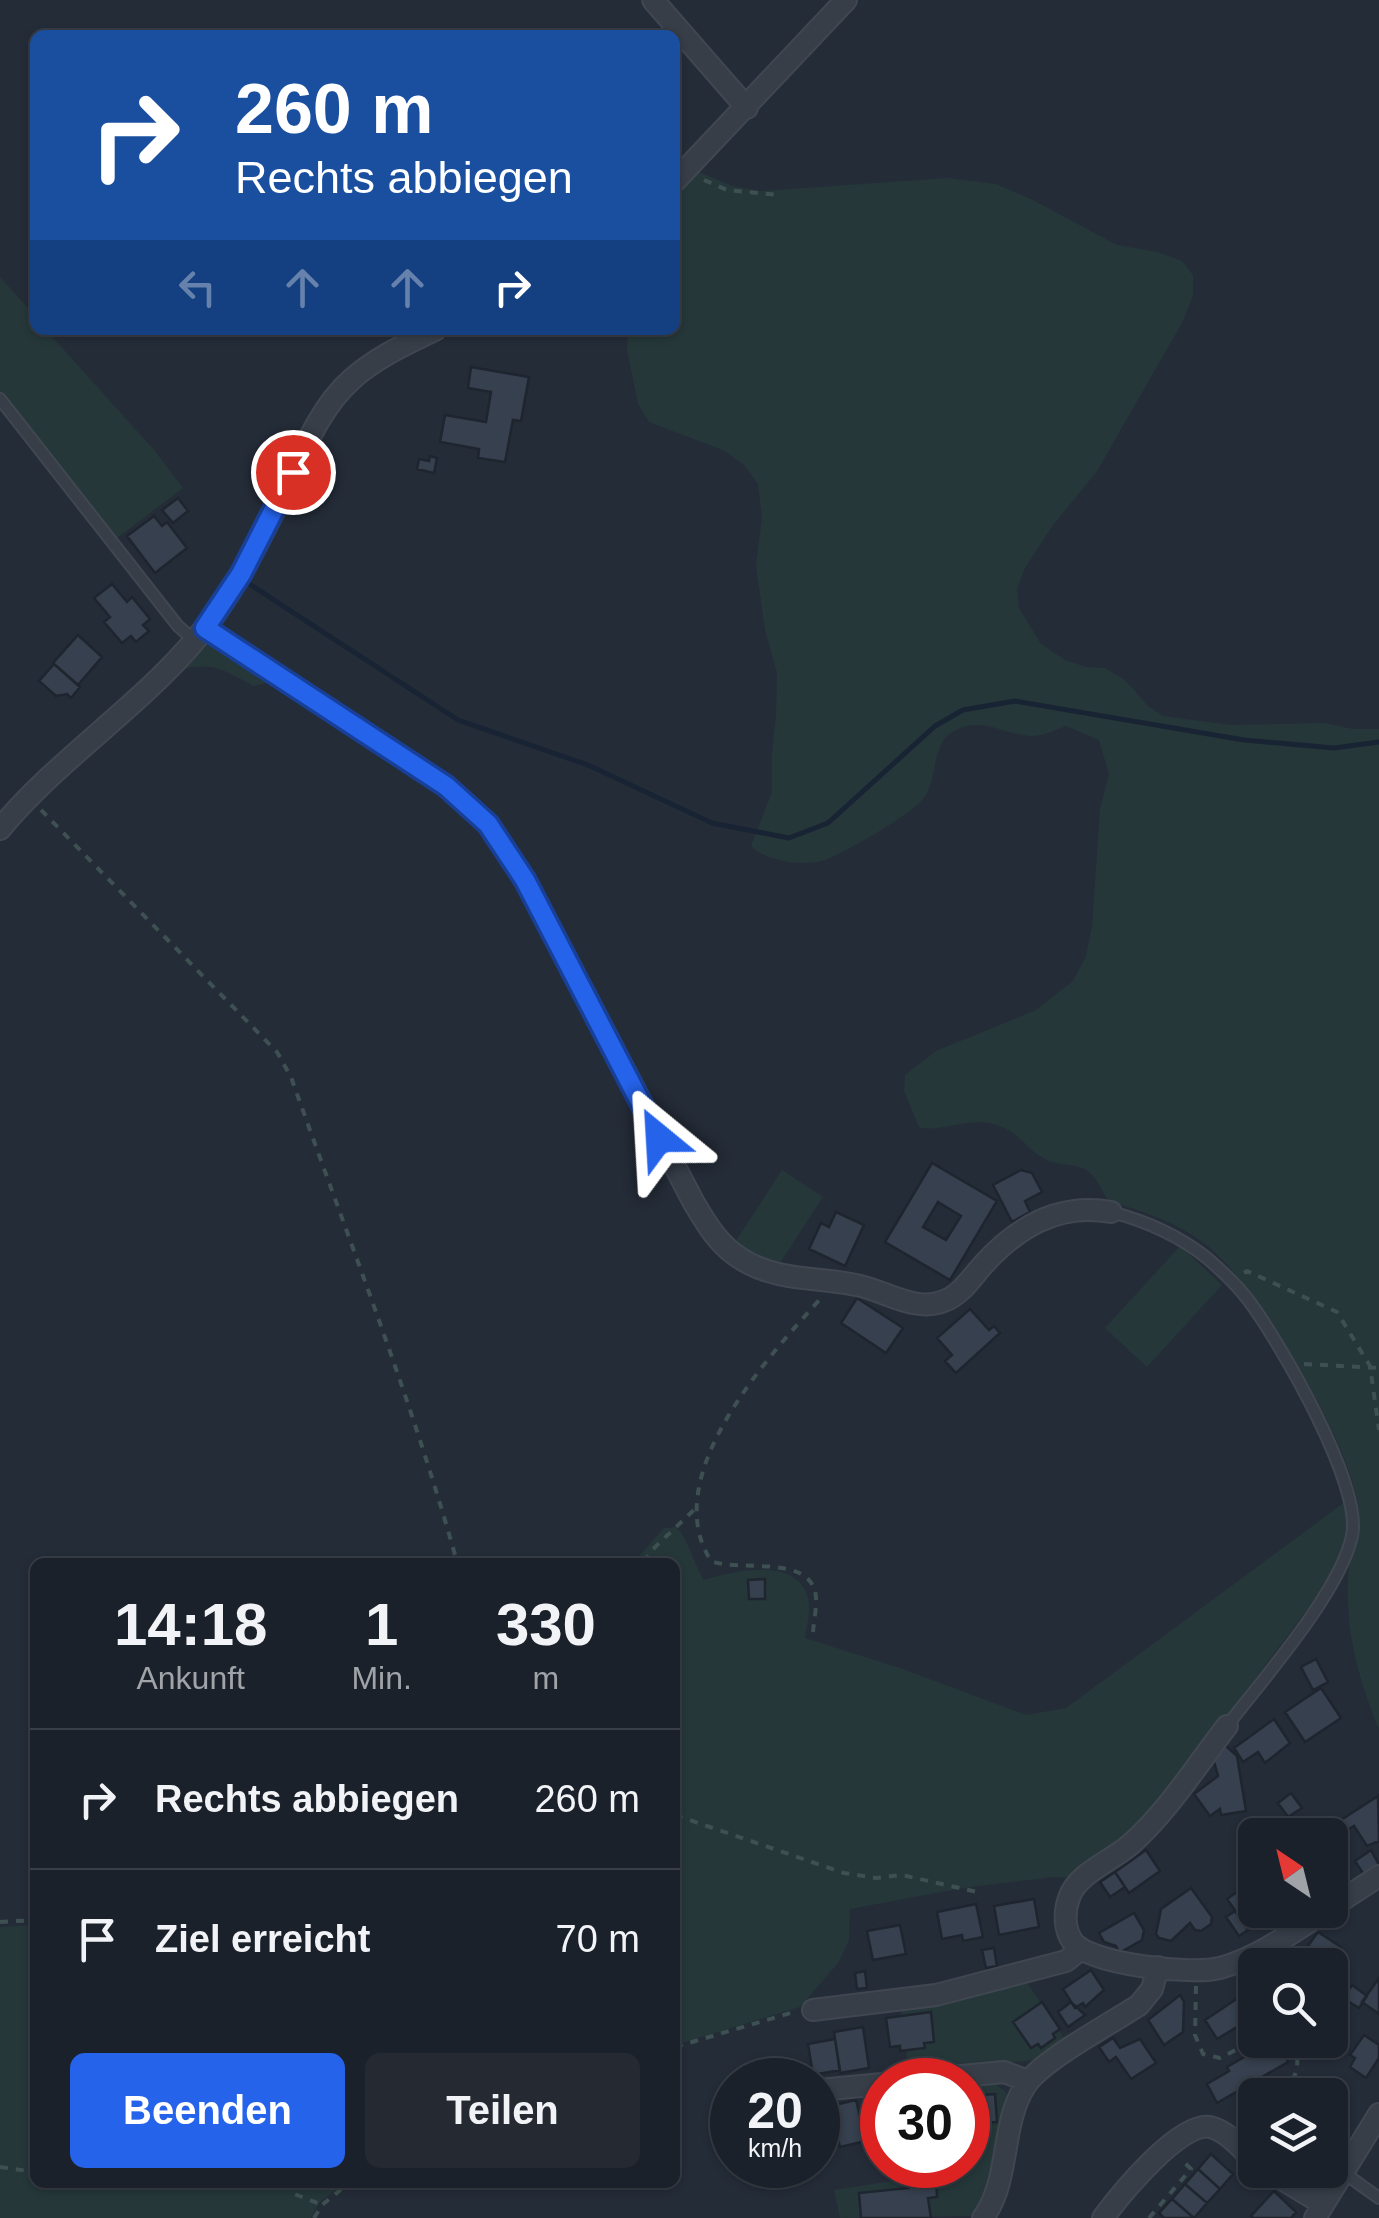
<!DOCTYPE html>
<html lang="de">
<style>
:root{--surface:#1b212a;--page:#242932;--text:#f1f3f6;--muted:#a0a3a8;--line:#393e47;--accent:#2563eb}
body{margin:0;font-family:Helvetica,sans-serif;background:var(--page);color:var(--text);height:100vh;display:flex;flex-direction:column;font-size:38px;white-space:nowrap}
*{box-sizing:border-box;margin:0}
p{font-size:32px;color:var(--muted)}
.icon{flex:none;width:55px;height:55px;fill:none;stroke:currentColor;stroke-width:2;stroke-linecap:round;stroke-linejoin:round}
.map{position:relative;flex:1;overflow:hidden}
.details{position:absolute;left:30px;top:1558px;width:650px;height:630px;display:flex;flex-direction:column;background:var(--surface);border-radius:15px;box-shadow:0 2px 8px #0004,0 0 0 2px var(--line)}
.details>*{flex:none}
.guide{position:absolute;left:30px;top:30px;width:650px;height:305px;border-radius:15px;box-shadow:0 2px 8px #0004,0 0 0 2px var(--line);background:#1a4fa0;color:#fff;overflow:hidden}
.needle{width:65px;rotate:325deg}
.fabs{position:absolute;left:1238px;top:1818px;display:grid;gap:20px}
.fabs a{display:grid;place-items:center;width:110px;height:110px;border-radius:15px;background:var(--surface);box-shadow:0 2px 8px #0004,0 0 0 2px var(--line);font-size:50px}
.speed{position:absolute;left:710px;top:2058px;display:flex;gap:20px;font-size:50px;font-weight:700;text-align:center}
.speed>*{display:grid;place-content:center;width:130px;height:130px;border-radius:50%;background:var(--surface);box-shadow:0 2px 8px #0004,0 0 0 2px var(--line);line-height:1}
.speed small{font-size:25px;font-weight:400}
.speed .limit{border:15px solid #d22;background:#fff;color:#111}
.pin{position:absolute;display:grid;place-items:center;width:85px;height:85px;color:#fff;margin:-42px;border:5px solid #fff;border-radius:50%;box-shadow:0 2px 10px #0007}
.me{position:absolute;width:110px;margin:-55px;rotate:333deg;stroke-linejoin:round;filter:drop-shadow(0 0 8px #0008)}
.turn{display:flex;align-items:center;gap:35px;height:210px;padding:0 40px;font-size:45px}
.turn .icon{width:130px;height:130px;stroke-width:2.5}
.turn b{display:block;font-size:70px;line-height:85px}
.lanes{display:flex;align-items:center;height:95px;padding:0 40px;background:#0003;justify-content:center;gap:50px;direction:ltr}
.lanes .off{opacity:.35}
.eta{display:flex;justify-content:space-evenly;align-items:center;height:170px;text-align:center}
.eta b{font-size:60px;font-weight:700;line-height:70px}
.cta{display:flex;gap:20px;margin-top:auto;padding:20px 40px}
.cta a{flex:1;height:115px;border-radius:15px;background:var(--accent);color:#fff;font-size:40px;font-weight:700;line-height:115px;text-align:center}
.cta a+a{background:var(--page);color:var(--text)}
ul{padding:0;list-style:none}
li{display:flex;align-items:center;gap:30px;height:140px;padding:0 40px;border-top:2px solid var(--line)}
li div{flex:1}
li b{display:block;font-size:38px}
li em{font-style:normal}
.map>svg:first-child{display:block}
.green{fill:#253739}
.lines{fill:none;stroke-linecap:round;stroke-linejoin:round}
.stream{stroke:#182434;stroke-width:5}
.building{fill:#36404e;stroke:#1e252f;stroke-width:2.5;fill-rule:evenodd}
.service-casing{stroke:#404751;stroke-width:14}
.minor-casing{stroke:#404751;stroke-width:24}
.path{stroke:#3e5051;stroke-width:4;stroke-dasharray:8 8;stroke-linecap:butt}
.service{stroke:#373e48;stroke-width:10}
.minor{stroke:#373e48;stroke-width:20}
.route-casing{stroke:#184099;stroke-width:25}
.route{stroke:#2563eb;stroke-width:18}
</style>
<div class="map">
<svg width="1379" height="2218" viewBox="0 0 1379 2218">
<rect width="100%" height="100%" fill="#242c38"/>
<path class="green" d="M697 171 732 186 761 191 947 178 996 184 1033 200 1117 245 1158 252 1182 261 1193 275V296L1182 323 1097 471 1051 528 1025 568 1017 589 1019 608 1041 644 1065 660 1086 667 1105 668 1125 680 1148 706 1163 716 1231 725 1324 723 1353 729H1379V1729C1356 1675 1342 1617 1350 1558 1353 1539 1361 1525 1358 1505 1350 1443 1256 1282 1205 1244 1177 1222 1142 1211 1108 1201 1103 1192 1098 1181 1091 1174 1080 1162 1061 1167 1047 1160 1023 1149 1021 1129 988 1123 964 1119 937 1133 919 1127L904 1091 905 1075 936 1051 1036 1010 1073 981 1086 956 1092 926 1100 809 1109 774 1099 740 1066 726C1055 730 1041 737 1029 736 1003 734 981 716 954 731 930 744 939 779 923 799 909 816 846 852 825 860 804 867 766 861 751 846L772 792V754L776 715 777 673 765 630 756 566 762 517 758 484 745 466 725 451 649 422 638 404 627 350 628 330H675V191Z
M0 277 35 316V330H46L155 451 183 488 116 539 0 391Z
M204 643H213L274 681 254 686C218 668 217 662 176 670Z
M782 1170 823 1197 778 1266 732 1247Z
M1180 1246 1222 1285 1147 1367 1105 1328Z
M1345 1502C1353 1533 1342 1555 1328 1582L1144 1826 1075 1878 1054 1877 963 1888 850 1909 849 1940 838 1963 800 2007 675 2045V1562H634L664 1528 676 1527C690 1541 693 1563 704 1580 734 1571 797 1556 808 1598 811 1611 807 1625 805 1638L900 1668 1026 1715 1066 1708Z
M35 1925V2182L344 2183 319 2203 311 2218H0V1927Z
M1024 1978 1068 2044 1036 2060 909 2072 900 2005Z
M992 2082 1006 2092C1010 2134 993 2180 975 2216L840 2218 834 2190 930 2175V2165H968V2084Z"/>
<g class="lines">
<path class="stream" d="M251 585 458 720 588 765 712 823 789 838 828 823 935 726 963 710 1015 701 1244 740 1334 748 1379 742"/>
</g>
<path class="building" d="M471 367 529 377 521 421 513 420 505 462 478 458 479 449 440 442 445 415 486 422 491 392 468 388Z
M430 456 437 458 434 473 417 469 419 459 429 461Z
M178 498 188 511 173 523 162 510Z
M154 516 162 526 167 522 187 548 155 573 127 536Z
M112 584 127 602 132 597 150 619 143 625 149 631 136 642 131 636 122 643 104 622 110 617 94 598Z
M78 635 102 657 78 685 53 663Z
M54 664 80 687 71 698 67 694 56 696 39 681Z
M932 1163 997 1201 950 1280 885 1242ZM938 1202 961 1216 946 1240 923 1227Z
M1021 1170 1032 1173 1042 1192 1025 1201 1030 1212 1012 1222 993 1185Z
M836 1212 864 1225 845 1266 809 1249 821 1223 829 1227Z
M857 1298 903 1328 886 1353 841 1323Z
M970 1309 989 1330 994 1326 1000 1333 956 1373 945 1361 952 1355 937 1338Z
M765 1579V1599H749L748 1580Z
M1316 1659 1328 1682 1313 1690 1301 1667Z
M1321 1688 1341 1718 1305 1742 1285 1712Z
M1274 1719 1290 1743 1265 1763 1258 1752 1243 1762 1234 1748Z
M1225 1745 1237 1756 1246 1811 1221 1815 1220 1809 1210 1816 1194 1794 1218 1776 1213 1758Z
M1291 1793 1302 1808 1288 1817 1278 1803Z
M1378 1796 1379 1841 1367 1846 1354 1826 1347 1830 1341 1820Z
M1326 1830 1348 1861 1330 1873V1835H1319Z
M1146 1850 1160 1871 1129 1893 1115 1872Z
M1371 1850 1379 1865 1364 1875 1355 1861Z
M1115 1872 1125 1887 1110 1897 1100 1882Z
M1250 1883 1255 1890V1910H1263L1244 1923 1227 1899Z
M1191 1888 1212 1917 1211 1924 1201 1931 1195 1930 1190 1923 1171 1941 1159 1938 1156 1934 1161 1909Z
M1034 1899 1039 1927 999 1935 994 1906Z
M976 1904 983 1937 963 1941 962 1935 942 1939 937 1912Z
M1235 1911 1248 1930 1239 1936 1226 1917Z
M1134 1913 1144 1930 1142 1940 1119 1953 1116 1946 1104 1942 1099 1933Z
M900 1925 906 1954 873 1960 867 1931Z
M1318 1932 1341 1947 1329 1965H1306L1298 1960Z
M994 1948 997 1966 986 1968 982 1950Z
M1288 1948 1301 1956 1295 1965 1280 1961Z
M1091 1970 1104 1990 1085 2007 1083 2003 1075 2008 1063 1989Z
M865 1971 867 1988 857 1989 855 1973Z
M1379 1978V2014L1362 2002Z
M1352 1985 1367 1996 1359 2008 1343 1998Z
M1255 1992V2016L1217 2039 1205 2020 1244 1994 1246 1998Z
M1180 1995 1184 2002 1183 2032 1164 2045 1148 2020Z
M1042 2002 1060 2029 1053 2034 1055 2038 1041 2048 1038 2044 1031 2048 1013 2022Z
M1071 2002 1085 2015 1068 2027 1058 2012Z
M931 2012 934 2042 924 2043 925 2048 900 2051V2046L890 2047 886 2018Z
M863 2027 869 2068 840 2073 834 2032Z
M1364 2035 1379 2045V2058L1366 2078 1350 2067 1355 2058 1350 2055Z
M1113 2038 1120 2048 1140 2039 1156 2063 1131 2079 1116 2057 1109 2062 1099 2047Z
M835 2039 840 2070 813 2075 808 2044Z
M1278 2044 1288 2062 1217 2103 1207 2084 1229 2071 1227 2067 1253 2052 1256 2057Z
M1324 2081 1349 2097 1330 2125V2095H1315Z
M982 2091V2095L995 2094 997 2122 968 2124V2096H972L971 2092Z
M856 2100 866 2141 840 2147 830 2106Z
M876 2110 881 2131 864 2135 859 2114Z
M1211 2154 1233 2174 1220 2189 1198 2169Z
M1198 2169 1220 2189 1207 2203 1185 2184Z
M936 2179 937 2197 928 2198 931 2218H861L859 2193 909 2188 908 2181Z
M1185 2184 1207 2203 1194 2218 1172 2199Z
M1274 2191 1296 2212 1291 2218H1253L1251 2216Z
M1172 2199 1194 2218H1164L1159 2213Z"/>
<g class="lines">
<defs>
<path id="service" d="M0 399 178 626 194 640
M1111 1212C1146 1221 1178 1235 1207 1258 1222 1271 1237 1285 1249 1301 1281 1344 1363 1486 1352 1536 1340 1592 1263 1679 1227 1726
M1344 2173 1379 2198"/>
<path id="minor" d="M653 0 747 108
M675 181 846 0
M205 628 446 786 488 824 525 880 694 1203C707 1225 720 1247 743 1260 777 1281 818 1277 856 1285 884 1290 915 1313 944 1301 961 1295 972 1277 983 1265 1018 1226 1059 1203 1111 1212
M0 829C58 759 137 709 196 639 235 593 261 537 288 483 305 447 321 407 351 380 375 358 406 344 435 330
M1227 1726C1197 1765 1168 1811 1131 1844 1112 1861 1077 1873 1069 1898 1064 1912 1064 1930 1073 1942 1091 1965 1192 1975 1220 1968 1259 1957 1293 1932 1327 1910
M1330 1908 1379 1876
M813 2010 936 1995 1066 1961 1081 1949
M920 2080 1004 2072 1028 2081
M819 2090 882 2084
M1267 2170 1323 2204
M983 2218C1011 2179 1000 2126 1025 2086 1040 2061 1112 2023 1139 2005L1152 1989 1158 1967
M1103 2218C1120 2195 1180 2121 1210 2127 1228 2131 1242 2150 1255 2161
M1315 2218 1379 2114"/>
</defs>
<use href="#service" class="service-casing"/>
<use href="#minor" class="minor-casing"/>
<path class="path" d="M704 180 727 190 780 195
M41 810 277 1052 291 1077C348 1238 411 1397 457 1562
M1244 1273 1247 1271 1337 1312 1370 1366 1379 1430
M1304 1364 1379 1368
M644 1562 651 1551 696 1508
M813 1632C814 1619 818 1603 815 1591 805 1555 740 1572 711 1561 657 1476 769 1356 822 1297
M675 1815 844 1873 876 1878 902 1875 977 1892
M0 1922 35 1920
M1196 1986 1195 2035 1203 2054 1220 2058 1255 2040
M675 2047 794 2012
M1266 2088 1284 2095
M1286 2095 1297 2070 1298 2040
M0 2167 35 2172
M286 2182 292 2193 322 2205
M314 2218 322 2205 350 2182
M1149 2218 1191 2169 1180 2158"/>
<use href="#service" class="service"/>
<use href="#minor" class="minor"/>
</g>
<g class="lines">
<defs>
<path id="route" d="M293 472 241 574 205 628 446 786 488 824 525 880 659 1138"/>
</defs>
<use href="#route" class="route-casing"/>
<use href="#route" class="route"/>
</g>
</svg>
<div class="fabs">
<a><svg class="needle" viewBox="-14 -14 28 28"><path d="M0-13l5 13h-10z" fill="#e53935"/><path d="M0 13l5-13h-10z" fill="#a0a3a8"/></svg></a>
<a><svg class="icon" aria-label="search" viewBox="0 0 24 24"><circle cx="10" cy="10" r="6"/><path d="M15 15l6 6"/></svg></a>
<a><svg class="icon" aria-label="layers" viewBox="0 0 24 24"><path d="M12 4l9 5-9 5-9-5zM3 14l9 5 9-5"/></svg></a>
</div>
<div class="speed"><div>20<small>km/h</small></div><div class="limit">30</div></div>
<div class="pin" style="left:293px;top:472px;background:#d93025"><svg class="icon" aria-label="arrive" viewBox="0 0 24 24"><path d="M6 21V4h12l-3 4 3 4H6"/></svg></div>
<svg class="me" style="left:659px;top:1138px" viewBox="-20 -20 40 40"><path d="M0-17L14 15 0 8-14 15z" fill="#2563eb" stroke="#fff" stroke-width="4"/></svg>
<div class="guide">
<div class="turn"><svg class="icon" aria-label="right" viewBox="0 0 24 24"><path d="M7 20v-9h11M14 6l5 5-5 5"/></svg><div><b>260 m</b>Rechts abbiegen</div></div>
<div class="lanes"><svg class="icon off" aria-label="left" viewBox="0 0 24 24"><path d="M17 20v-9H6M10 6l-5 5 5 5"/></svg><svg class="icon off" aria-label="ahead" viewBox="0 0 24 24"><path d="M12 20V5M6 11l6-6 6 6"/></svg><svg class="icon off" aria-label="ahead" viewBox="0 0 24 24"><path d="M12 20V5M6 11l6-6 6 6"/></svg><svg class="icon" aria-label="right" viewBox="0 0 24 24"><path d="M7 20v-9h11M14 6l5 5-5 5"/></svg></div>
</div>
<section class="details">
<div class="eta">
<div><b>14:18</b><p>Ankunft</p></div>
<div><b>1</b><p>Min.</p></div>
<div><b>330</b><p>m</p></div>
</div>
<ul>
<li><svg class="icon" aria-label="right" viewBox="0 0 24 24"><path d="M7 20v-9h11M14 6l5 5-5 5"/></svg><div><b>Rechts abbiegen</b></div><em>260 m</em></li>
<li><svg class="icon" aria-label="arrive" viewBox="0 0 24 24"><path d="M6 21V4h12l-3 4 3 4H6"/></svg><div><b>Ziel erreicht</b></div><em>70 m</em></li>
</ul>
<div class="cta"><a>Beenden</a><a>Teilen</a></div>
</section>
</div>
